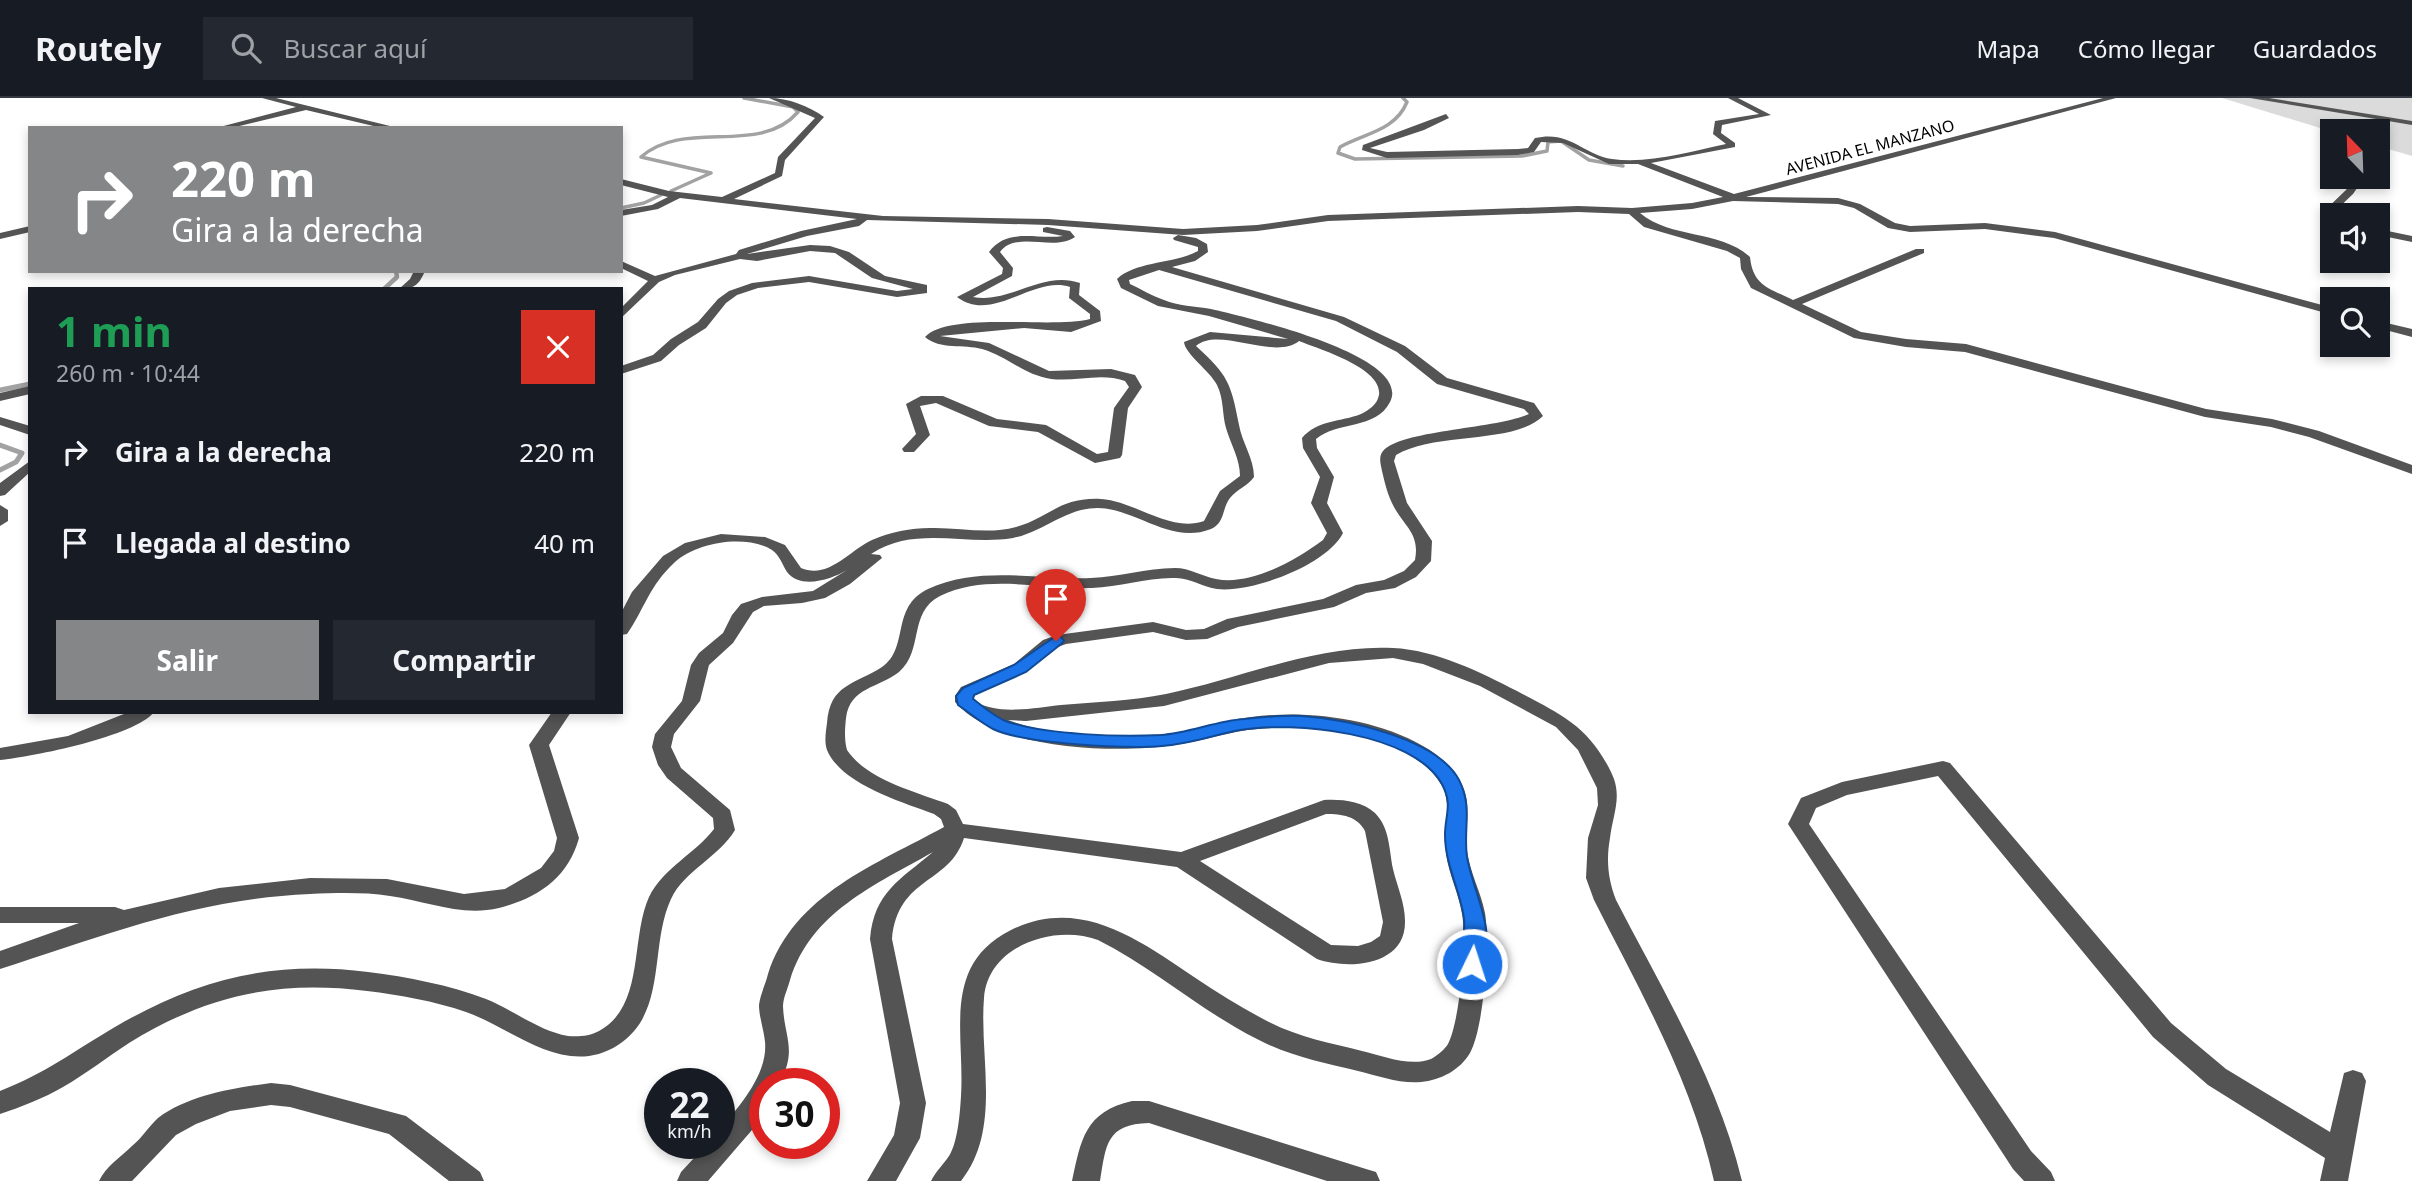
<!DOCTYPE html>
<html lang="es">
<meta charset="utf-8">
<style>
:root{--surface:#171b24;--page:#242831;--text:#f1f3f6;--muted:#9ea1a6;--line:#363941;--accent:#858687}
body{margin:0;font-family:"Noto Sans",sans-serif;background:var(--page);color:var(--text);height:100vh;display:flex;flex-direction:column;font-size:26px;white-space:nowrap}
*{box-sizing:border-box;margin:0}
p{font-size:23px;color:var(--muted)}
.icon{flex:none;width:38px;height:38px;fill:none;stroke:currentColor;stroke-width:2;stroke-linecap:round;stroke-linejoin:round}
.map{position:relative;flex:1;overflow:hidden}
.sheet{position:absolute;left:28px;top:189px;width:595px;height:427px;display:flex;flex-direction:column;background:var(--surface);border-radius:0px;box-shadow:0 4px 10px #0003}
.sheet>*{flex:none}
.banner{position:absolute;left:28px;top:28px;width:595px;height:147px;border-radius:0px;box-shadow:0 4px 10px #0003;background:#858687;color:#fff;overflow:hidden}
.needle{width:46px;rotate:337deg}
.fabs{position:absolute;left:2320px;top:21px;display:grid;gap:14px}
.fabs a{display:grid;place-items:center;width:70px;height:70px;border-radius:0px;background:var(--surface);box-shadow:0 4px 10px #0003;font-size:35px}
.speed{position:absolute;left:644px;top:970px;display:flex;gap:14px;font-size:35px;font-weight:700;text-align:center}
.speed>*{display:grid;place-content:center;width:91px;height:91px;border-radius:50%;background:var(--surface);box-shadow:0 4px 10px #0003;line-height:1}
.speed small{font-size:18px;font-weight:400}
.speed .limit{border:10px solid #d22;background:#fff;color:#111}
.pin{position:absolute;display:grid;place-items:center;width:60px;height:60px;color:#fff;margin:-72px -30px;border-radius:50% 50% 50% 0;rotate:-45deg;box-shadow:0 0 7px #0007}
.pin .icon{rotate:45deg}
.me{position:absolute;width:77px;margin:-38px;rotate:4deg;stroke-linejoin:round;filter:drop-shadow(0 0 5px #0008)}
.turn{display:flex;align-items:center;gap:24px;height:147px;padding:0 28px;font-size:32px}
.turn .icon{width:91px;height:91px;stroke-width:2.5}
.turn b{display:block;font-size:49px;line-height:60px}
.round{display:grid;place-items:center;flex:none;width:74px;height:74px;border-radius:0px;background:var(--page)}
.summary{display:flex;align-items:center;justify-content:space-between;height:119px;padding:0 28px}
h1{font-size:42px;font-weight:700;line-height:52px;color:#1e9e55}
.primary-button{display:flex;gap:14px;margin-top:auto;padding:14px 28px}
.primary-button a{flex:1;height:80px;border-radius:0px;background:var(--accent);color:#fff;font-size:28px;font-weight:700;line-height:80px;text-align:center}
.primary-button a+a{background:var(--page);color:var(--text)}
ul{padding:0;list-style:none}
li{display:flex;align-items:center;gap:21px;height:91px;padding:0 28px}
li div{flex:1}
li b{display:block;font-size:26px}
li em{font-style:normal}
header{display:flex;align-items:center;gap:42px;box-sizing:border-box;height:98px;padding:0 35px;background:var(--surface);border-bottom:2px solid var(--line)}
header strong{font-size:33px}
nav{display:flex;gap:38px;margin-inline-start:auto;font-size:24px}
.search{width:490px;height:63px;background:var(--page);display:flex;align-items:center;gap:18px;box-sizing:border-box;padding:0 24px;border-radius:0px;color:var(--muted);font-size:26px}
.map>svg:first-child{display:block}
.green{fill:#dbdbdb}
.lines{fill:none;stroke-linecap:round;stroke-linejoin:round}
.stream-far2{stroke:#a2a2a2;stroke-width:3.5}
.stream-far1{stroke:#a2a2a2;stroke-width:4.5}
.stream{stroke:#a2a2a2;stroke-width:5}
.minor{fill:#545454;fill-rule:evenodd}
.route{fill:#1a73e8;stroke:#114b97;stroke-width:2}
.labels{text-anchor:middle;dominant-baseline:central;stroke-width:5;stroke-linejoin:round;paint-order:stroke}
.far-street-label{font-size:16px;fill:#000;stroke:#fff}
</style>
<header>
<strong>Routely</strong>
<div class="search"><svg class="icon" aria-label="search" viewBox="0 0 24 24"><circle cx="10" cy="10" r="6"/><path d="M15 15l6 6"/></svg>Buscar aquí</div>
<nav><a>Mapa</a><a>Cómo llegar</a><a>Guardados</a></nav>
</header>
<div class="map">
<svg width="2412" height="1083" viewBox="0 0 2412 1083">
<rect width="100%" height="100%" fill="#fff"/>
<path class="green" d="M2222 0H2412V58L2378 48V33L2333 34Z"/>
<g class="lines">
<path class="stream-far2" d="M1403 0 1407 4C1395 33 1365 35 1340 49L1338 55 1355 61 1522 58 1547 53 1548 44 1561 43 1589 62 1623 68
M671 93 711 75 641 59C685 20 759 59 798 14L793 9 744 0
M621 110 644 105 661 97"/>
<path class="stream-far1" d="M384 191 397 179 396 173"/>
<path class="stream" d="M0 292 30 286
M0 347 22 355 16 364 0 372"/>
<path class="minor" d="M262 0H276L398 30H382L306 12 231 30H216L296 9Z
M769 0C788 0 809 8 824 19L785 62 782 78 734 101 883 118 1048 121 1183 131 1257 127 1328 117 1578 108 1632 110 1692 105 1723 99 1638 66H1609L1563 45 1541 44 1534 54 1518 57 1387 60 1362 52 1363 47 1446 16 1449 20 1424 32 1370 50 1387 54 1518 51 1528 50 1535 40C1570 32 1582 56 1612 61 1648 66 1690 54 1726 46L1713 36 1715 23 1759 16 1728 0H1738L1771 17 1722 27 1721 35 1735 45V49L1651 65 1734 96 2103 0H2116L1746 99 1838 100 1860 106 1895 125 1910 128 1985 125 2055 134 2333 210V217L2054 140 1985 131 1910 134 1888 130 1854 110 1838 106 1733 103 1692 111 1640 115C1671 141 1721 132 1750 159 1753 188 1769 190 1793 202L1916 151H1924V155L1802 206 1861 234 1906 241 1966 246 2206 311 2272 321 2319 333 2412 367V376L2309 339 2271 329 2205 319 1965 254 1906 249 1854 240 1751 190 1741 171 1740 160 1727 153 1644 129 1629 116 1578 114 1328 123 1257 133 1183 137 1048 127 867 122 859 128 807 138 747 156 810 147 830 148 849 154 885 178 927 187V195L897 199 809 184 758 190 737 197 726 205 706 230 679 247 661 263 621 276V268L653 257 671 241 698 224 718 201 729 193 752 185 809 178 897 193 913 191 872 180 835 155 810 153 757 163 740 161 675 177 659 184 621 220V210L648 183 621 170V163L655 178 736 156 739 152 801 133 857 121 680 100 658 111 621 118V112L652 107 668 99 621 87V81L669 93 722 99 775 75 778 59 815 20Z
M2250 0H2269L2412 23V27Z
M2355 79 2364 80 2353 96 2331 117 2333 125 2322 119V115L2346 92Z
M30 128V134L0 141V135Z
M1047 129 1070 133 1075 139C1054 154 1016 132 1000 154L1013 170 1012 178 973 199C1010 206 1042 172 1080 185L1079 197 1100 213 1101 223 1071 234 1024 230 940 238 989 245 1049 273 1111 271 1135 277 1142 289 1128 310 1122 357 1120 360 1095 365 1038 334 989 328 936 305 920 308 930 337 914 354H904L902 351 916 336 906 306 921 298H943L997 321 1046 327 1097 356 1108 354 1114 310 1129 289 1125 283C1101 274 1076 284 1051 281 1024 277 1007 258 982 251 964 246 940 252 925 239 949 213 1053 231 1090 221V216L1069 200 1070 189C1034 177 992 226 957 199L1002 176 1003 170 989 154C1007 129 1037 142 1063 138L1043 134V130Z
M2378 131 2412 138V144L2378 137Z
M1178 137 1196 140 1207 146 1208 154 1195 163 1172 169 1344 219 1405 248 1447 280 1534 305 1543 318C1513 347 1436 333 1396 357L1394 363 1407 405 1432 443 1431 463 1416 479 1395 490 1366 495 1334 509 1238 529 1207 541 1186 542 1153 534 1066 546 1055 550 1026 574 975 597 973 602C996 618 1034 610 1061 607 1095 604 1132 603 1166 596 1240 581 1316 546 1393 550 1436 552 1480 574 1517 593 1560 616 1588 627 1611 674 1623 698 1613 715 1610 740 1606 762 1608 781 1616 802 1663 893 1718 983 1742 1083H1714C1692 983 1640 893 1594 802L1586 780 1588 740 1598 707 1597 690 1578 652 1556 629 1480 588 1423 566 1393 560 1329 565 1164 608 1026 623 1008 622C1055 640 1115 640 1165 636 1194 633 1222 623 1251 619 1306 612 1374 620 1423 648 1440 657 1455 672 1463 689 1472 710 1464 732 1467 753 1470 775 1481 794 1485 815 1490 844 1484 930 1470 955 1460 972 1441 982 1421 984 1400 986 1379 978 1358 973 1324 965 1289 958 1257 941 1201 913 1154 870 1098 842 1055 826 988 847 984 900 979 960 1002 1031 961 1083H931C936 1073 943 1067 949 1058 958 1044 960 1014 961 998 965 936 941 867 1011 832 1080 798 1139 842 1194 879 1218 895 1242 910 1267 923 1297 939 1330 945 1362 953 1383 958 1410 969 1431 961 1437 958 1445 951 1448 946 1460 923 1467 841 1462 816 1459 796 1449 777 1446 756 1443 734 1453 708 1442 688 1424 656 1383 643 1350 636 1320 630 1289 628 1258 631 1230 633 1203 643 1175 647 1115 656 996 652 955 604V598L961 589 1014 566 1043 542 1057 537 1153 524 1186 532 1204 531 1227 521 1323 501 1356 487 1384 482 1404 473 1415 462C1420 436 1405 429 1394 409 1388 398 1385 386 1382 373 1381 367 1378 359 1383 353 1401 332 1496 331 1529 316L1524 311 1437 286 1397 254 1336 223 1159 172 1129 182 1130 186C1141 191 1152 198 1164 202 1178 208 1195 208 1211 211 1241 218 1414 257 1390 304 1376 332 1337 323 1316 341L1317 350 1334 379 1327 405 1343 435C1327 467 1252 495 1217 491 1203 489 1190 480 1176 480 1148 479 1120 489 1092 490 1042 492 987 475 940 498 908 514 924 553 899 574 879 590 850 589 846 620 845 630 844 641 847 652 867 682 916 694 948 706L956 712 963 726 1181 754 1324 702C1341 701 1362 703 1375 715 1390 730 1389 752 1393 771 1397 788 1405 805 1405 823 1406 868 1348 872 1317 861L1177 769 964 740C949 787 898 778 892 841L926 1005 920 1040 896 1083H867L894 1037 900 1005 870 841C874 794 900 782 933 754 875 787 811 814 790 882 788 890 783 900 783 908 784 939 798 953 779 985H765V1013L758 1025 708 1083H677L681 1074 708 1045H719V1032C739 1009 768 976 765 944 764 932 759 919 759 907 760 897 766 885 768 876 794 796 877 766 944 729L941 721 934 716C902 704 841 686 827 652 824 644 826 633 827 625 830 586 854 587 882 569 910 550 890 509 928 491 980 467 1036 482 1091 480 1119 479 1146 470 1175 470 1190 470 1201 478 1216 481 1251 488 1296 462 1323 442L1327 435 1311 405 1320 379 1303 350 1302 340C1317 322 1341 324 1361 316 1369 312 1377 307 1379 297 1383 270 1319 251 1299 243 1274 263 1219 228 1196 248 1228 277 1231 285 1239 327 1242 345 1254 360 1254 379 1248 388 1237 391 1230 400 1222 410 1225 425 1211 431 1171 447 1137 411 1098 410 1065 410 1044 434 1013 440 965 448 915 427 871 456L880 457 882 460 850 486 825 500 802 505 764 508 753 514 733 545 709 567 700 603 674 636 671 649 681 670 730 712 735 732C719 759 684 773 671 801 649 848 668 915 618 947 565 981 514 931 466 914 434 903 400 897 367 893 277 882 207 897 129 945 107 959 86 976 63 989 44 1000 21 1009 0 1016V993C46 975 74 953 115 929 197 881 273 862 368 874 408 879 449 887 486 901 513 912 539 933 568 938 578 939 590 938 599 933 645 908 630 841 649 799 664 769 695 756 714 731L713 720 667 680 658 667 652 649 655 636 682 603 691 567 699 555 723 535 732 517 741 506 762 499 813 493 847 472C832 481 801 492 787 474 782 466 780 458 772 452 746 436 697 444 675 464 649 488 645 510 627 536L621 537V515L632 494 663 458 685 445 721 436 765 439 785 447 801 470C828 482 850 452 872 442 890 434 911 430 930 430 958 429 988 437 1016 429 1049 420 1059 399 1101 401 1135 403 1170 435 1204 423L1220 393 1240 378C1240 361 1231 347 1226 330 1222 316 1224 301 1217 287 1210 273 1185 256 1184 244L1210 234 1288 241 1209 218 1158 208 1121 190 1117 181C1136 163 1174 166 1198 153V149L1174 142 1173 140ZM1326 716C1342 716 1357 718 1365 733L1383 824 1380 838 1371 844 1358 848 1331 847 1200 763Z
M414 173H425C419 187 414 191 399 191L410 181Z
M2378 223 2412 231V239L2378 230Z
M30 288V296L0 303V295Z
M0 319 30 328V337L0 327Z
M30 363V374L5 397 0 398V385Z
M0 407 8 412V423L0 428Z
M129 614H154C136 638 32 659 0 662V650L68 638Z
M552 614H571L549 647 579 740C568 780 538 800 499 810 461 819 427 803 390 798 364 794 336 795 310 796 196 801 106 837 0 871V853L79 825H0V809H115L124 812 219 790 310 780 387 781 464 796 505 791 541 770 554 753 557 740 529 647Z
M1943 663 1950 665 2171 925 2226 971 2330 1034 2344 975 2353 972 2362 975 2366 983 2348 1083H2320L2325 1060 2208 987 2153 939 1938 678 1847 697 1816 710 1809 726 2031 1053 2051 1074 2055 1083H2024L2013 1071 1788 726 1801 700 1842 684Z
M271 985 290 987 406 1018 480 1074 484 1083H449L389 1036 290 1009 271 1007 230 1013 196 1026 176 1037 132 1083H99C106 1068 121 1059 132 1048 142 1040 149 1028 158 1020 189 997 234 990 271 985Z
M1132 1003H1149L1366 1071 1376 1074 1380 1083H1327L1149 1025C1106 1026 1106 1047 1100 1083H1072C1081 1041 1085 1014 1132 1003Z"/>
</g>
<path class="route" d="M1056 538 1061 539 1064 543 1061 546 1026 574 974 597 973 601C984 609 996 620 1008 624 1049 637 1118 639 1161 637 1189 635 1216 623 1244 621 1263 619 1284 617 1302 618 1345 621 1437 640 1459 682 1473 709 1463 731 1467 759 1473 795 1499 835 1480 872L1472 875 1465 872C1458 859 1466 836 1464 820 1460 792 1445 766 1445 737 1445 717 1453 707 1442 686 1413 634 1293 623 1240 632 1214 637 1189 646 1162 648 1127 651 1024 646 993 631 981 625 970 615 958 607L956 598 963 590 1014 567Z"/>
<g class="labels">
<g class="far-street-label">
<text transform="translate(1870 49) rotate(-15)">AVENIDA EL MANZANO</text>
</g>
</g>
</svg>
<div class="fabs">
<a><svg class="needle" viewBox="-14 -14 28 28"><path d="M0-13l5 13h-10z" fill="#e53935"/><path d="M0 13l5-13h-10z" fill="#9ea1a6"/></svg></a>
<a><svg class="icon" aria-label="sound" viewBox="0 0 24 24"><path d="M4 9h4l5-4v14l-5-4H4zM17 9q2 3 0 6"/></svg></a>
<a><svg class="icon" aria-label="search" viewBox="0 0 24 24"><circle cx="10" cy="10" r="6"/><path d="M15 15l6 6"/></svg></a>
</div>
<div class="speed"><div>22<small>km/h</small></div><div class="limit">30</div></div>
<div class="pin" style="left:1056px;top:543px;background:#d93025"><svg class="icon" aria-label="arrive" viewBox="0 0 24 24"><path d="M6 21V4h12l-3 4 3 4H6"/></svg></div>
<svg class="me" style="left:1472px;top:866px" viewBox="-20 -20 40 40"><circle r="17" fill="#1a73e8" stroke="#fff" stroke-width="3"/><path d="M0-11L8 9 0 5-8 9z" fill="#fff"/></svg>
<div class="banner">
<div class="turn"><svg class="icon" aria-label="right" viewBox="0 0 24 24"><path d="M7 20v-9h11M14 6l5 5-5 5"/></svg><div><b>220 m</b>Gira a la derecha</div></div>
</div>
<section class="sheet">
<div class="summary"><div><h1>1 min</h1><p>260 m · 10:44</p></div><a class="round" style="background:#d93025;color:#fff"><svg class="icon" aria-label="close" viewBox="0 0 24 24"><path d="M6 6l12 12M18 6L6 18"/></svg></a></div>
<ul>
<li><svg class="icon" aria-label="right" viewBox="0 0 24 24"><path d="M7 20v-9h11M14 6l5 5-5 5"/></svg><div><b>Gira a la derecha</b></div><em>220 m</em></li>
<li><svg class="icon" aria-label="arrive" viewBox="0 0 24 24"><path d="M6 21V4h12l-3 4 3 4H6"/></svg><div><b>Llegada al destino</b></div><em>40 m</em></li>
</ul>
<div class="primary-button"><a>Salir</a><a>Compartir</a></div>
</section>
</div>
